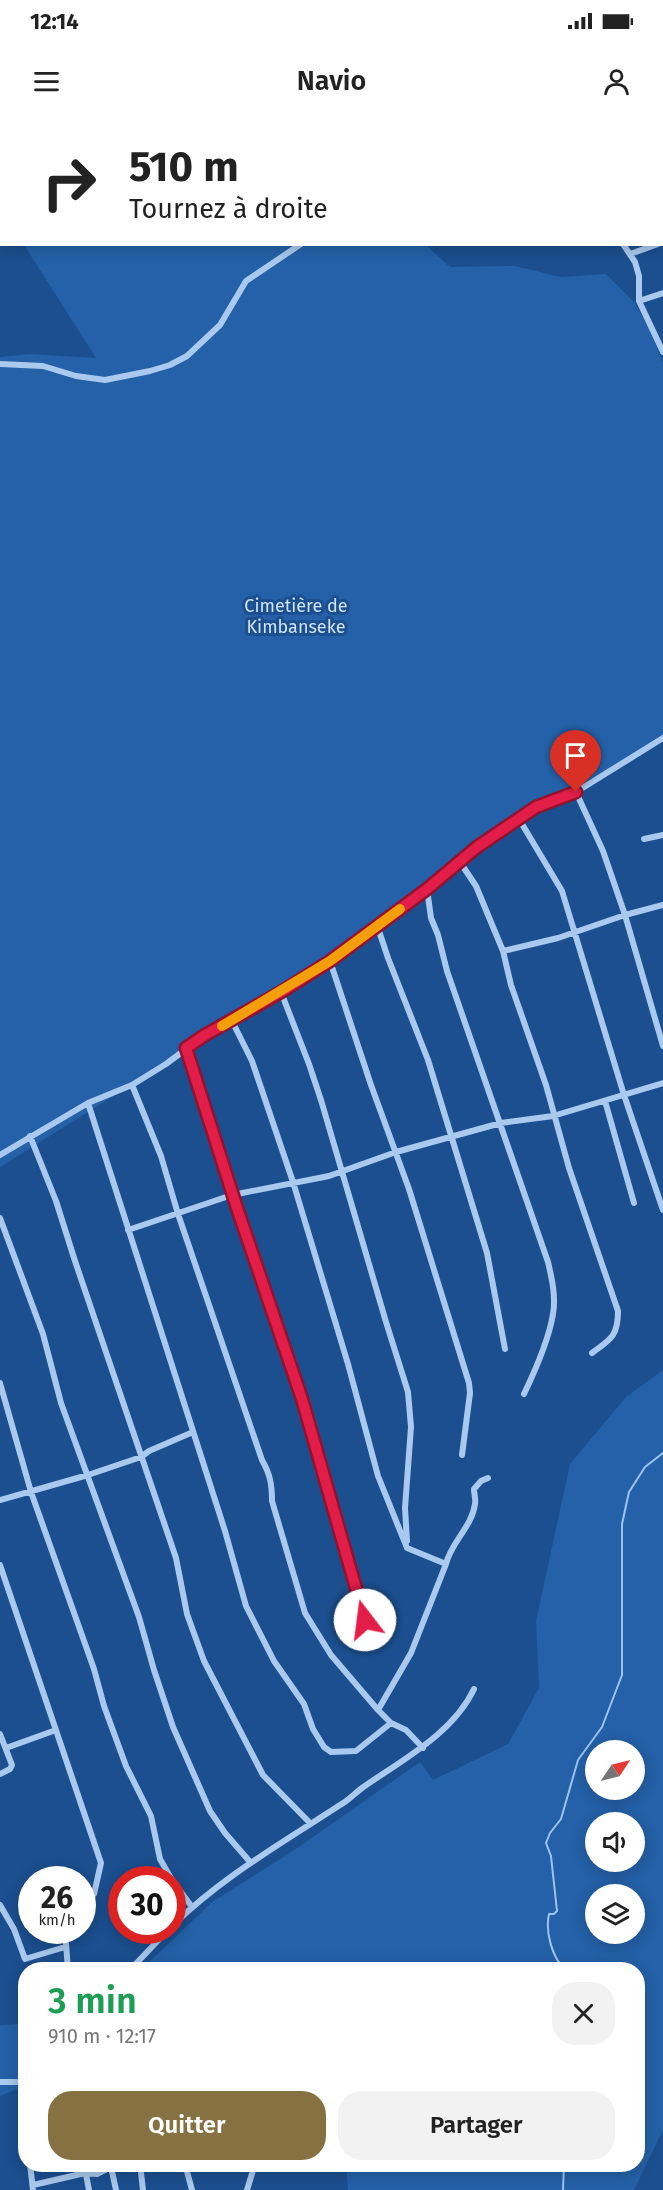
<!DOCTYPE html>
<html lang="fr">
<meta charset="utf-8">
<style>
:root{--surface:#fff;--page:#f2f2f2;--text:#222;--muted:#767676;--accent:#857141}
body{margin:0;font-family:"Fira Sans",sans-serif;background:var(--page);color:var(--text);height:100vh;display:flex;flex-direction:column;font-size:22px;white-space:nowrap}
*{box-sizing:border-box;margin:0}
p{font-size:20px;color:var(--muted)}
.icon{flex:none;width:33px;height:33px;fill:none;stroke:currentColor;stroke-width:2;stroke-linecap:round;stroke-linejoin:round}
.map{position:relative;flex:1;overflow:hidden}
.side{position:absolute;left:18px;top:1842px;width:627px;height:210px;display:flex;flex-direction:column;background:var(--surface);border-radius:24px;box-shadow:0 3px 15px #0003}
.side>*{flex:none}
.hud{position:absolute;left:0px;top:0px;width:663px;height:126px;box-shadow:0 3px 15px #0003;background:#fff;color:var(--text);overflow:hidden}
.needle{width:39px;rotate:55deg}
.tools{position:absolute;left:585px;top:1620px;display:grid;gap:12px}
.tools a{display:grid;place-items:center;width:60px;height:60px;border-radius:50%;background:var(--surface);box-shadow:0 3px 15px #0003;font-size:30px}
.speed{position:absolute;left:18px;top:1746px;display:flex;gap:12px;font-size:30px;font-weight:700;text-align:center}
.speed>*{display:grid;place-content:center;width:78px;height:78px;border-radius:50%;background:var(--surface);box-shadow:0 3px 15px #0003;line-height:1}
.speed small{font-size:15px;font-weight:400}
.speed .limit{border:9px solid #d22;background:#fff;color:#111}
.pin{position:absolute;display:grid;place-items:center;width:51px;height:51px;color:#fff;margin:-62px -26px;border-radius:50% 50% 50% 0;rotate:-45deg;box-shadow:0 0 6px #0007}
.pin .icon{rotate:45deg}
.me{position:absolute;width:66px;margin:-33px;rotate:345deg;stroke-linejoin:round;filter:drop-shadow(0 0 4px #0008)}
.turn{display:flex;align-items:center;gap:21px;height:126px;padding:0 30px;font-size:27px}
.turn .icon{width:78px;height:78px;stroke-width:2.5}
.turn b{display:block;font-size:42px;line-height:51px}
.round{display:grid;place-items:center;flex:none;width:63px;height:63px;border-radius:24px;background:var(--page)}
.head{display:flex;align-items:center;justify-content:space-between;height:102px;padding:0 30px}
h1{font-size:36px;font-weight:600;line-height:45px;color:#1e9e55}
.action{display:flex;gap:12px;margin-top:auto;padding:12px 30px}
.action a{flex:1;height:69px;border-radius:24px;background:var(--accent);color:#fff;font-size:24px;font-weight:600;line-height:69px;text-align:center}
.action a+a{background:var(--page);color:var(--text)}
.status{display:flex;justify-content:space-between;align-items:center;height:42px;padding:0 30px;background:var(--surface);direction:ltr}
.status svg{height:16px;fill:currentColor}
header{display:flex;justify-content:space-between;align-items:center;height:78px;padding:0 30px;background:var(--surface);font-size:27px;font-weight:600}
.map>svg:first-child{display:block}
.green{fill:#2461a8;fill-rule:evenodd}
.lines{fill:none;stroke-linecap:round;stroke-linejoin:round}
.stream{stroke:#9cc4f0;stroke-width:2}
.street{stroke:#a9c9ee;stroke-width:6}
.route-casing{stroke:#92132f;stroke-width:15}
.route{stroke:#e11d48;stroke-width:10}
.slow{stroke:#f59e0b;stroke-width:10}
.labels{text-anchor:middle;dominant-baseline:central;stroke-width:6;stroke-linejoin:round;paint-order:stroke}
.park-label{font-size:18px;fill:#cfe3fa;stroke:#1b4f8f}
</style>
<div class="status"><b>12:14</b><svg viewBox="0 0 49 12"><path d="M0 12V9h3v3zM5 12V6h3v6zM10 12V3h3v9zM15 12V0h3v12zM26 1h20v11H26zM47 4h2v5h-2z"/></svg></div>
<header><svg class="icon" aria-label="menu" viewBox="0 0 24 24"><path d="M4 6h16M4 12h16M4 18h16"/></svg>Navio<svg class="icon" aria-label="person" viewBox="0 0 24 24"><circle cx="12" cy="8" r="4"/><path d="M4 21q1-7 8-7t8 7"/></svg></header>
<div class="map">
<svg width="663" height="2070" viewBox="0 0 663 2070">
<rect width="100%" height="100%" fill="#1b4f8f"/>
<path class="green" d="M0 0H174L175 1 2 2 1 90Z
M24 125H426L450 147 515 146 561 157 606 154 634 182 649 208 663 243V618L576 672 536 687 477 727 330 841 0 1047V237L29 234 96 238Z
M663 1250V2010L634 2070H348L346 2045 638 2044V1850L142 1849 212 1782 293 1731 420 1642 433 1660 508 1624 539 1568 536 1501 570 1344 626 1277ZM634 1630V1670H596V1630ZM634 1702V1742H596V1702ZM634 1774V1814H596V1774Z
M25 1902V1966L0 1976V1905L20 1904Z"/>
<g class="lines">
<path class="stream" d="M565 1850C552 1837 545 1812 549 1794H554L557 1791 551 1736 546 1723 550 1713 561 1699 578 1640 602 1607 622 1555V1404L629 1372 645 1347 663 1333
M563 2070 564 2044"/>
<path class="street" d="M258 0 260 2
M586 0V2
M462 2 466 0
M622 2 629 0
M662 49 663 48
M623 124 635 142 639 156V181L663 232
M630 134 658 124
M639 181 663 173
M0 244 43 246 76 256 105 260 150 251 170 245 187 236 220 205 246 161 301 124
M576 672 603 731 625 795 663 926
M519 699 562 771 624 975 663 1090
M644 719 663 715
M460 742 476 766 503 831 511 865 546 965 569 1048 618 1191C618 1216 611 1219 592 1233
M427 769 431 798 438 815 447 851 548 1142C552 1159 556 1177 553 1194 549 1219 535 1251 524 1274
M377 805 388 838 428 940 487 1133 505 1229
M503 831 558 818 625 795 663 785
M330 841 371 965 409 1069 469 1263 470 1273 462 1335
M281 872 309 944 321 980 386 1202 408 1272 411 1307 405 1388 407 1421
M232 901 252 941 293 1062 348 1244 378 1356 407 1428 446 1444
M186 928 235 1085 302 1279 365 1500
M132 965 161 1036 178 1094 262 1340C270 1354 272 1364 272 1381L305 1493 331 1535 378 1590 391 1603 406 1610 423 1628
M605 981 634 1083
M88 983 225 1411 246 1486 274 1541 304 1584 313 1609 324 1627 331 1632 356 1631 391 1603
M30 1016 56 1081 75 1141 176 1438 187 1494 204 1541 263 1655 310 1703
M0 1035 88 983 132 965 166 944 205 915 281 872 330 841 427 769 477 727 536 687 576 672 663 618
M0 1098 43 1214 61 1283 139 1497 154 1550 173 1607 210 1691 225 1713 251 1743
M128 1110 232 1075 329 1056 396 1032 501 1003 553 996 663 963
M0 1263 31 1372 94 1549 104 1586 126 1646 151 1696 160 1739 172 1760
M0 1380 88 1355 141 1337 149 1331 193 1312
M0 1445 101 1743 94 1774 82 1783
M378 1590 411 1533 446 1444C451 1422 472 1407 475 1384 476 1379 474 1374 474 1369L481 1361 488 1358
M0 1614 12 1645 10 1649 0 1654
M6 1628 56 1610
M172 1760 192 1787
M0 1785 14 1809 25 1839 65 1827
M172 1806C222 1757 282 1723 340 1685 348 1681 354 1674 362 1668 400 1641 453 1614 474 1569
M65 1810 68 1850
M130 1850 168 1810
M0 1962H26
M30 2044 33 2070
M84 2044 89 2070
M140 2044 143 2070
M185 2044 192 2070
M33 2065 85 2053 97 2054 111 2047 116 2070
M247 2070 255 2044"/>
</g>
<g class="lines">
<defs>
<path id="route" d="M365 1500 302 1279 236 1085 186 928 205 915 281 872 330 841 427 769 477 727 536 687 576 672"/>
</defs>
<use href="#route" class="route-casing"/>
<use href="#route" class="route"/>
<path class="slow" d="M222 906 330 841 400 789"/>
</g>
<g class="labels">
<g class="park-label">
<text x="296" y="486">Cimetière de<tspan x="296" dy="21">Kimbanseke</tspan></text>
</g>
</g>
</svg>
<div class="tools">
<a><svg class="needle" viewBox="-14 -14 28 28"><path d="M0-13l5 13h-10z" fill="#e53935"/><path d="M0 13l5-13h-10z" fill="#767676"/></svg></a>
<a><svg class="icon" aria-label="sound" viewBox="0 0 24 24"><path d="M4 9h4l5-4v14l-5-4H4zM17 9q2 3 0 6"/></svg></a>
<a><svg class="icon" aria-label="layers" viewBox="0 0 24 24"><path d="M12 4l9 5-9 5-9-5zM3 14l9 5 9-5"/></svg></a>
</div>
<div class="speed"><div>26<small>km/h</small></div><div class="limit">30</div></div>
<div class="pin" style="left:576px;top:672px;background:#d93025"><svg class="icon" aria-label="arrive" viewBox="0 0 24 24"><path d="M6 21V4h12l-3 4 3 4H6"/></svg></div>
<svg class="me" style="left:365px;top:1500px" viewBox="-20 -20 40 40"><circle r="19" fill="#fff"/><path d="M0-13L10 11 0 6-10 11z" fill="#e11d48"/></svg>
<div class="hud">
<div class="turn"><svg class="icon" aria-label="right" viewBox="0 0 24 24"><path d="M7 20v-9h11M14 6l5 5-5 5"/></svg><div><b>510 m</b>Tournez à droite</div></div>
</div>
<section class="side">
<div class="head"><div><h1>3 min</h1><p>910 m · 12:17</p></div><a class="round"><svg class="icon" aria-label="close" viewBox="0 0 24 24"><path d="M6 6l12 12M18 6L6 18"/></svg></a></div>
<div class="action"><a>Quitter</a><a>Partager</a></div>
</section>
</div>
